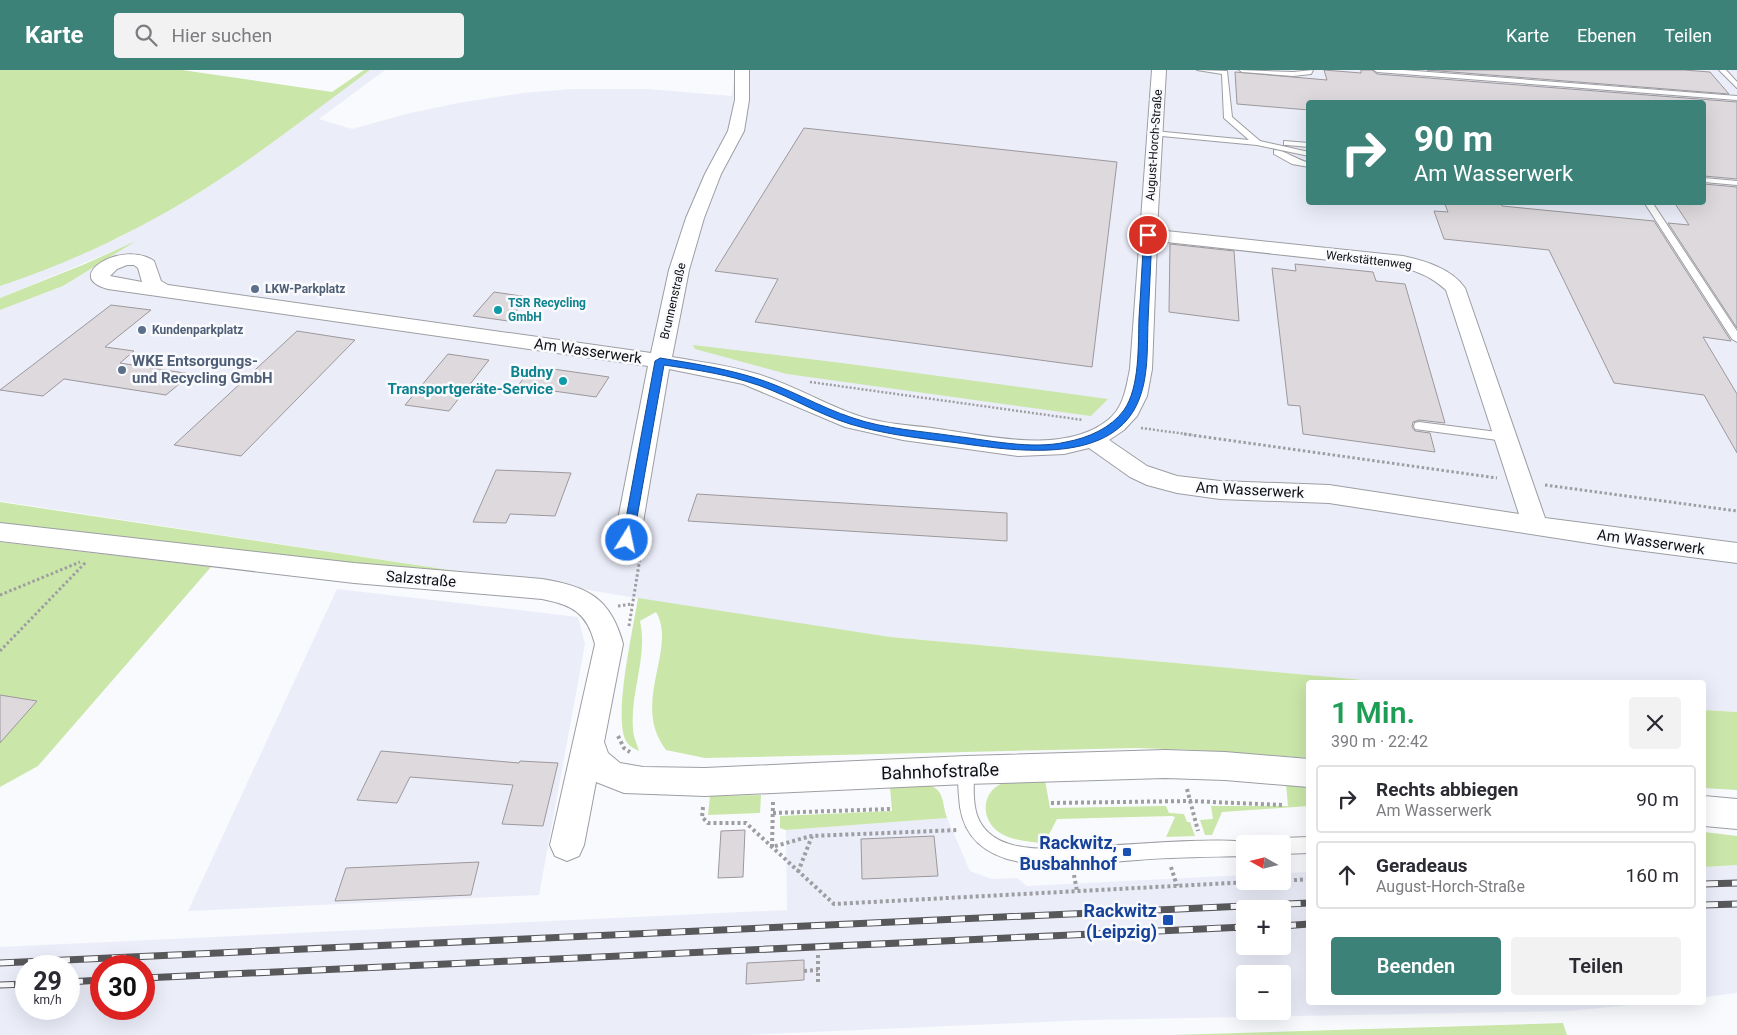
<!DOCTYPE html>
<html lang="de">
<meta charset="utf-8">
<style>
:root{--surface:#fff;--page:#f2f2f3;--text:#2b2b33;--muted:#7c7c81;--line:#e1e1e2;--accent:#3c8279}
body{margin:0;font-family:Roboto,sans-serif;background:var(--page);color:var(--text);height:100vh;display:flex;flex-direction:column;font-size:19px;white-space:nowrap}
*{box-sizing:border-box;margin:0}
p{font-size:16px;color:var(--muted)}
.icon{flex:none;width:28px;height:28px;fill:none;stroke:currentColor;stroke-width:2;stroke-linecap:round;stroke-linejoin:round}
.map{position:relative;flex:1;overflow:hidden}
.drawer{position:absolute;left:1306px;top:610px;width:400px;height:325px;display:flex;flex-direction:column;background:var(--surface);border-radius:5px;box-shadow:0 5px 20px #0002}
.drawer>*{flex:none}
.guide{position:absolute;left:1306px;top:30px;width:400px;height:105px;border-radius:5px;box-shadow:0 5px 20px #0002;background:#3c8279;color:#fff;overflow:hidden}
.needle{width:32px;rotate:278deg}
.tools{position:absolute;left:1236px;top:765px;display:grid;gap:10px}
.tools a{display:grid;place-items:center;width:55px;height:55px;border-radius:5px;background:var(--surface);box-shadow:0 5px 20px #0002;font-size:25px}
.speed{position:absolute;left:15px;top:885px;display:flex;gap:10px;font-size:25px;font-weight:700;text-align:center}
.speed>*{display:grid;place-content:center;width:65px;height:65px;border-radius:50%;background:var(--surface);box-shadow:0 5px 20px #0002;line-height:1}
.speed small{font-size:12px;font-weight:400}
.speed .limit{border:8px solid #d22;background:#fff;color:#111}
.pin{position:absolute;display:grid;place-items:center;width:42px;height:42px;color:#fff;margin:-21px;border:2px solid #fff;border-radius:50%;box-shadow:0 1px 5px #0007}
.me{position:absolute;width:55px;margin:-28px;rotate:10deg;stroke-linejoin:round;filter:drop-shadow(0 0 4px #0008)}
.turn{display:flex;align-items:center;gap:18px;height:105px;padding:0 25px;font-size:22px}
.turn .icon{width:65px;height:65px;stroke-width:2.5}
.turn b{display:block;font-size:35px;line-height:42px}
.round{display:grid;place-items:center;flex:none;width:52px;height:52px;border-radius:5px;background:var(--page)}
.summary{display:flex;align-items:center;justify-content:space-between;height:85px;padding:0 25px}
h1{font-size:30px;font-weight:600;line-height:38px;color:#1e9e55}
.action{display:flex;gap:10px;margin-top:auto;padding:10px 25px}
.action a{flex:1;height:58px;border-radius:5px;background:var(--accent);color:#fff;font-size:20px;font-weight:600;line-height:58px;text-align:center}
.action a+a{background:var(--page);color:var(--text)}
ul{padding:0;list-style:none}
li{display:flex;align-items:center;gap:15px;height:68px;margin:0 10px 8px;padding:0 15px;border:2px solid var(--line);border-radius:5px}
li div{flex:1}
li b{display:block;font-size:19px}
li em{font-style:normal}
header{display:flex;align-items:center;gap:30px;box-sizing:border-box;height:70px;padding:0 25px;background:var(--accent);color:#fff}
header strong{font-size:24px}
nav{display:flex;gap:28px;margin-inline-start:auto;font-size:18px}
.search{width:350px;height:45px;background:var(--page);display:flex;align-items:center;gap:12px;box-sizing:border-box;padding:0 18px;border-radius:5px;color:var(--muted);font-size:19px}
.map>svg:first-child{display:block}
.built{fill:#ebedf9;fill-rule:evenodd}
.green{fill:#cae6a8}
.building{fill:#ddd9dd;stroke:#9c989c}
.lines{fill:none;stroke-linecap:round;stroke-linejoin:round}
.lane-casing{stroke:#9d9ea3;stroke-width:2}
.street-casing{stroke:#9d9ea3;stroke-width:2}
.path-far2{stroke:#9e9ea2;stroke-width:2.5;stroke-dasharray:2 2;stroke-linecap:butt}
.path-far1{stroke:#9e9ea2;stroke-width:3;stroke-dasharray:2.5 2.5;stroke-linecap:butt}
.path{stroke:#9e9ea2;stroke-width:4;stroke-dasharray:3 3;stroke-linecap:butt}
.lane{fill:#fff;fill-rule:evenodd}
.street{fill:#fff;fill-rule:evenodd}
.rail-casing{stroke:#58585b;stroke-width:7}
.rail{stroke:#f9fafe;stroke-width:5;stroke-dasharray:14;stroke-linecap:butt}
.route{fill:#1a73e8;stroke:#114b97}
.service-dot{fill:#5c6f8a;stroke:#f9fafe;stroke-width:2}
.culture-dot{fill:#0f9aa8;stroke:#f9fafe;stroke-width:2}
.transit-dot{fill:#1a4fb4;stroke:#f9fafe;stroke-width:2}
.labels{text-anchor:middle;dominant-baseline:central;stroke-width:5;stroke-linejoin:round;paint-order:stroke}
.far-street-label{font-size:12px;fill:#111113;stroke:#f9fafe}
.far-service-label{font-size:12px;font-weight:bold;fill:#4e5e75;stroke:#f9fafe;text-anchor:start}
.far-culture-label{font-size:12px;font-weight:bold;fill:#0d838f;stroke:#f9fafe;text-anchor:start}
.street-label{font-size:15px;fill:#111113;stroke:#f9fafe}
.service-label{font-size:15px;font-weight:bold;fill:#4e5e75;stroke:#f9fafe;text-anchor:start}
.culture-label{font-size:15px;font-weight:bold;fill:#0d838f;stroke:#f9fafe;text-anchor:end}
.near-street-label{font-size:18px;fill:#111113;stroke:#f9fafe}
.near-transit-label{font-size:18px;font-weight:bold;fill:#164399;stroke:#f9fafe;text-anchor:end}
</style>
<header>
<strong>Karte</strong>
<div class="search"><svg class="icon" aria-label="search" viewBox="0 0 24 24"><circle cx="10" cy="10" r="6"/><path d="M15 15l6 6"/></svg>Hier suchen</div>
<nav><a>Karte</a><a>Ebenen</a><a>Teilen</a></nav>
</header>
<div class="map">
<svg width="1737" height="965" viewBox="0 0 1737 965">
<rect width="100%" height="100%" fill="#f9fafe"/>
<path class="built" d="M370 0H385L319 49 352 59 410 43 458 33 523 23 573 19H647L732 26 735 0H1737V642L1704 640V612H1386L890 567 704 540 496 504 489 506 0 431V240L63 216 130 174 0 228V216L68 190 120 167 200 122ZM1309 32H1704V132H1309Z
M337 519 578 547 585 574 539 825 188 841Z
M947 748 970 801 992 809 1017 808 1027 816 1245 805V811H1282L1283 803 1309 802V932L1651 933 1569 941 1088 950 744 965H0V877L787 840 786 760ZM1245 839H1282V876H1245ZM26 896H69V939H26ZM101 896H144V939H101ZM1245 904H1282V941H1245Z
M1737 795V923L1704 927V797Z"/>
<path class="green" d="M0 0H182L332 22 364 0H370C314 41 259 85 200 122 137 161 70 193 0 216Z
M136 171 63 216 0 240V228L85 194Z
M693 275 842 293 1108 329 1091 346 787 304 695 279Z
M0 432 489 506 356 496 0 454Z
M0 472 211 497 38 696 0 717Z
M638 528 890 567 1386 612H1309V688L1195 680 1136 678 705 688 666 680C630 633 678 579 656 542L640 551C648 587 630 622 633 659 633 666 637 674 639 681 633 678 628 676 625 669 614 642 633 560 638 528Z
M1704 640 1737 642V720L1704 718Z
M1045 710 1050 738 1166 736 1169 743 1184 744 1187 752H1190L1195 766 1166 767 1175 747 1172 746 1057 749 1044 774C1031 771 1014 771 1002 764 981 753 979 723 1003 713 1015 708 1032 710 1045 710Z
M1286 714 1309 716V736L1222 742 1212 765H1205L1200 750 1213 749 1211 736H1288Z
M927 715C945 718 942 734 947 748L786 760 780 758V746L892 741 890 717Z
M761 725 760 743 708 745 710 726Z
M1704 762 1737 766V795L1704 797Z
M1563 953 1567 965H1171Z"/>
<path class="building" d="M1324 0 1361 3V0H1372L1377 4 1737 32V109L1704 106V32H1309V40L1237 34 1235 2 1327 10Z
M1427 0H1684L1710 2 1729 24Z
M804 58 1117 92 1092 297 755 252 778 209 715 201Z
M1704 114 1737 117V258L1668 153 1689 155 1674 132H1704Z
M1444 132H1500L1502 136 1654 151 1731 271 1703 267 1737 324V383L1704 325 1614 313 1549 180 1444 169 1434 141 1448 142Z
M1170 174 1234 181 1239 251 1169 242Z
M1295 194 1373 202 1376 211 1405 214 1445 353 1419 350 1413 352 1412 357 1415 361 1430 363 1435 382 1303 364 1300 336 1288 335 1272 198 1296 201Z
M494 222 528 227 508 251 473 246Z
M111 235 151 240 105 277 134 281 120 293 191 304 166 325 64 309 43 326 0 320Z
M297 261 355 270 241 386 174 375Z
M448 284 489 290 449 341 405 335Z
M532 296 609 307 596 327 518 316Z
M496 400 549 402 571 403 555 446 510 444 506 453 473 452Z
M697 424 1007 443V471L688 451Z
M0 625 37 631 0 673Z
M381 681 519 693 520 691 558 693 543 756 502 754 513 715 410 707 397 733 357 730Z
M745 760 743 807 718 808 721 761Z
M934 766 938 806 862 809 861 769Z
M479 792 471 825 335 831 346 798Z
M804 890V910L746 914 747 893Z"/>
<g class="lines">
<defs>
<path id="lane" d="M1197 0 1227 1 1232 47 1260 71 1309 82V86L1257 75 1151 65V61H1154L1249 70 1224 48 1222 4Z
M1239 0 1293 2 1313 0 1311 4 1293 6 1242 2Z
M1374 0H1403L1737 26V30L1377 2Z
M1719 0H1726L1737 12V18Z
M1284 71 1309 73V77L1287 75H1284Z
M1274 80C1284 80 1298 90 1309 93V97L1292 94 1274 84Z
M1704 108 1737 111V115L1704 112Z
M1644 132H1652L1737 261V272L1732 269Z
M1419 352 1505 363 1511 367 1505 371 1415 359 1414 356 1415 353Z
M966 693 971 695 974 700C974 716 972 735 979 750 993 779 1032 779 1059 779 1087 778 1238 764 1251 774H1245V786C1209 787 1174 787 1138 790 1083 793 972 815 960 737 959 725 956 706 961 695Z
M1309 767V783L1282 784V774H1275L1276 771 1282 768Z"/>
<path id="street" d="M735 0H749V30L744 61 721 104 704 148 689 200 672 287C700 292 729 295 757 304 791 314 822 333 856 345 881 354 911 355 938 359 989 366 1064 385 1108 350 1124 337 1126 318 1130 299L1152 0H1166L1157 160 1403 186C1425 191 1451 198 1465 218L1545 448 1737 473V493L1621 478 1329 433 1220 429 1177 423 1147 415 1130 407 1089 378 1064 384 1018 386 903 370 845 357 743 314 669 299 640 470 636 477 627 480 618 477 614 470 648 296 108 219C61 207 122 169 154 191L161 211 168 215 651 283 669 200 686 148 705 104 728 61 735 30ZM1157 171 1403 198C1419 201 1434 209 1446 220L1519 444 1329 415 1220 411 1177 406 1147 396 1109 370 1124 360 1137 346 1147 326 1152 299ZM127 195H134L138 198 142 212 110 206 117 199Z
M0 453 354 493 542 509C587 516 611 528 623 574L604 672 608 683 620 693 643 697 705 698 966 686 1165 680 1225 682 1309 689V717L1225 710 1165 708 966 714 705 726 624 723 596 712 584 775 579 786 567 791 555 786 550 775 595 574C587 543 573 535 542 529L354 513 0 471Z
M1704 726 1737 729V759L1704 756Z"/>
</defs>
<use href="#lane" class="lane-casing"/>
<use href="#street" class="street-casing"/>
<path class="path-far2" d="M810 312 1083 350
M1141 358 1193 365"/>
<path class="path-far1" d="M1184 364 1497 408
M1545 415 1737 441
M0 525 80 492
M618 536 632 534
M629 556 640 488
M0 581 86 492"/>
<path class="path" d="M618 666 624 678 630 682
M1187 719 1198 761
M773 732 772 777 811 766
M1051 733 1190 731 1282 735
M703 737 702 747 708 753H746L834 834 1269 811
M773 743 890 739
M1171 797 1177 816
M798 802 812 766 957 760
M1074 805 1077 821
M1282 811 1309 809
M818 885V915
M804 901 818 900"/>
<use href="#lane" class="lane"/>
<use href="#street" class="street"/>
<defs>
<path id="rail" d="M1704 814 1737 813
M1704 835 1737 834
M1282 856 1309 854
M0 893 1309 833
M144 908 1245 857
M69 912 101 910
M0 915 26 914"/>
</defs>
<use href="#rail" class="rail-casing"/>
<use href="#rail" class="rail"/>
</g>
<path class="route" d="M1148 162 1152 165C1151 194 1149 223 1148 252 1147 281 1149 314 1134 340 1101 397 1003 379 951 372 917 368 883 364 850 354 814 343 782 321 745 311 719 303 691 299 664 295L633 470 627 474 623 473 622 470 655 291 660 288C691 293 722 298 752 307 787 317 819 337 853 348 885 359 921 361 954 366 988 370 1032 380 1066 372 1088 368 1111 358 1124 340 1140 317 1138 275 1139 248 1141 220 1142 192 1144 165Z"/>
<g class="service-dot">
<circle cx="255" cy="219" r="5"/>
<circle cx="142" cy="260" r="5"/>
<circle cx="122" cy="300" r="5"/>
</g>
<g class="culture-dot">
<circle cx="498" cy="240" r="5"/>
<circle cx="563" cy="311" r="5"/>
</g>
<g class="transit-dot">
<rect x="1122" y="777" width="10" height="10" rx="2.5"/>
<rect x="1162" y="844" width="12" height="12" rx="2.5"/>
</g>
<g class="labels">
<g class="far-street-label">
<text transform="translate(1154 75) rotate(-86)">August-Horch-Straße</text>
<text transform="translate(1369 190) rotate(7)">Werkstättenweg</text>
<text transform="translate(673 231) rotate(-77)">Brunnenstraße</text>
</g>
<g class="far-service-label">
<text x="265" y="219">LKW-Parkplatz</text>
<text x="152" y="260">Kundenparkplatz</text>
</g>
<g class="far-culture-label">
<text x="508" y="233">TSR Recycling<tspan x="508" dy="14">GmbH</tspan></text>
</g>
<g class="street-label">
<text transform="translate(588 281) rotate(8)">Am Wasserwerk</text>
<text transform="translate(1250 420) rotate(3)">Am Wasserwerk</text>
<text transform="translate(1651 472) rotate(8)">Am Wasserwerk</text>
<text transform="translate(421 509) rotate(5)">Salzstraße</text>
</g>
<g class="service-label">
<text x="132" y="291">WKE Entsorgungs-<tspan x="132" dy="17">und Recycling GmbH</tspan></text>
</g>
<g class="culture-label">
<text x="553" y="302">Budny<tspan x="553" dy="17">Transportgeräte-Service</tspan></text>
</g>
<g class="near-street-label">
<text transform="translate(940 701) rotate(-2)">Bahnhofstraße</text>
</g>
<g class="near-transit-label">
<text x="1117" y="772">Rackwitz,<tspan x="1117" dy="21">Busbahnhof</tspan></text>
<text x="1157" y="840">Rackwitz<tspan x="1157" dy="21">(Leipzig)</tspan></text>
</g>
</g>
</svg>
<div class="tools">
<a><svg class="needle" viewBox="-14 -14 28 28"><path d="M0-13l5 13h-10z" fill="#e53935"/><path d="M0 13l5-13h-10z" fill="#7c7c81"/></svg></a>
<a>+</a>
<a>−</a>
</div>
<div class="speed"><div>29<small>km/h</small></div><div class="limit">30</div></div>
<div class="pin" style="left:1148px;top:165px;background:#d93025"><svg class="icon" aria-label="arrive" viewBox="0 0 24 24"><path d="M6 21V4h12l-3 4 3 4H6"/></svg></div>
<svg class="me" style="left:627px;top:470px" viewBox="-20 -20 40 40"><circle r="17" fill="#1a73e8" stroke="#fff" stroke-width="3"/><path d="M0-11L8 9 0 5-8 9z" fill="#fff"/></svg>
<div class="guide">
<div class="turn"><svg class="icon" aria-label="right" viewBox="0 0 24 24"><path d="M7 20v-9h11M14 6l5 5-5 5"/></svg><div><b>90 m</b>Am Wasserwerk</div></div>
</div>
<section class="drawer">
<div class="summary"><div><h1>1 Min.</h1><p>390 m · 22:42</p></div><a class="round"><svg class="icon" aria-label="close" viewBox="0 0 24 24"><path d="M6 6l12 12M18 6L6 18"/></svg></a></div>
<ul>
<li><svg class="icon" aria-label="right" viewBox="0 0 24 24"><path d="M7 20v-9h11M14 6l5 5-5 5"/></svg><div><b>Rechts abbiegen</b><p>Am Wasserwerk</p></div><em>90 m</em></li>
<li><svg class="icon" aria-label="ahead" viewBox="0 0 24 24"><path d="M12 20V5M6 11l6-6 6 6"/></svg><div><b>Geradeaus</b><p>August-Horch-Straße</p></div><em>160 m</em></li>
</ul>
<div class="action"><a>Beenden</a><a>Teilen</a></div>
</section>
</div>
